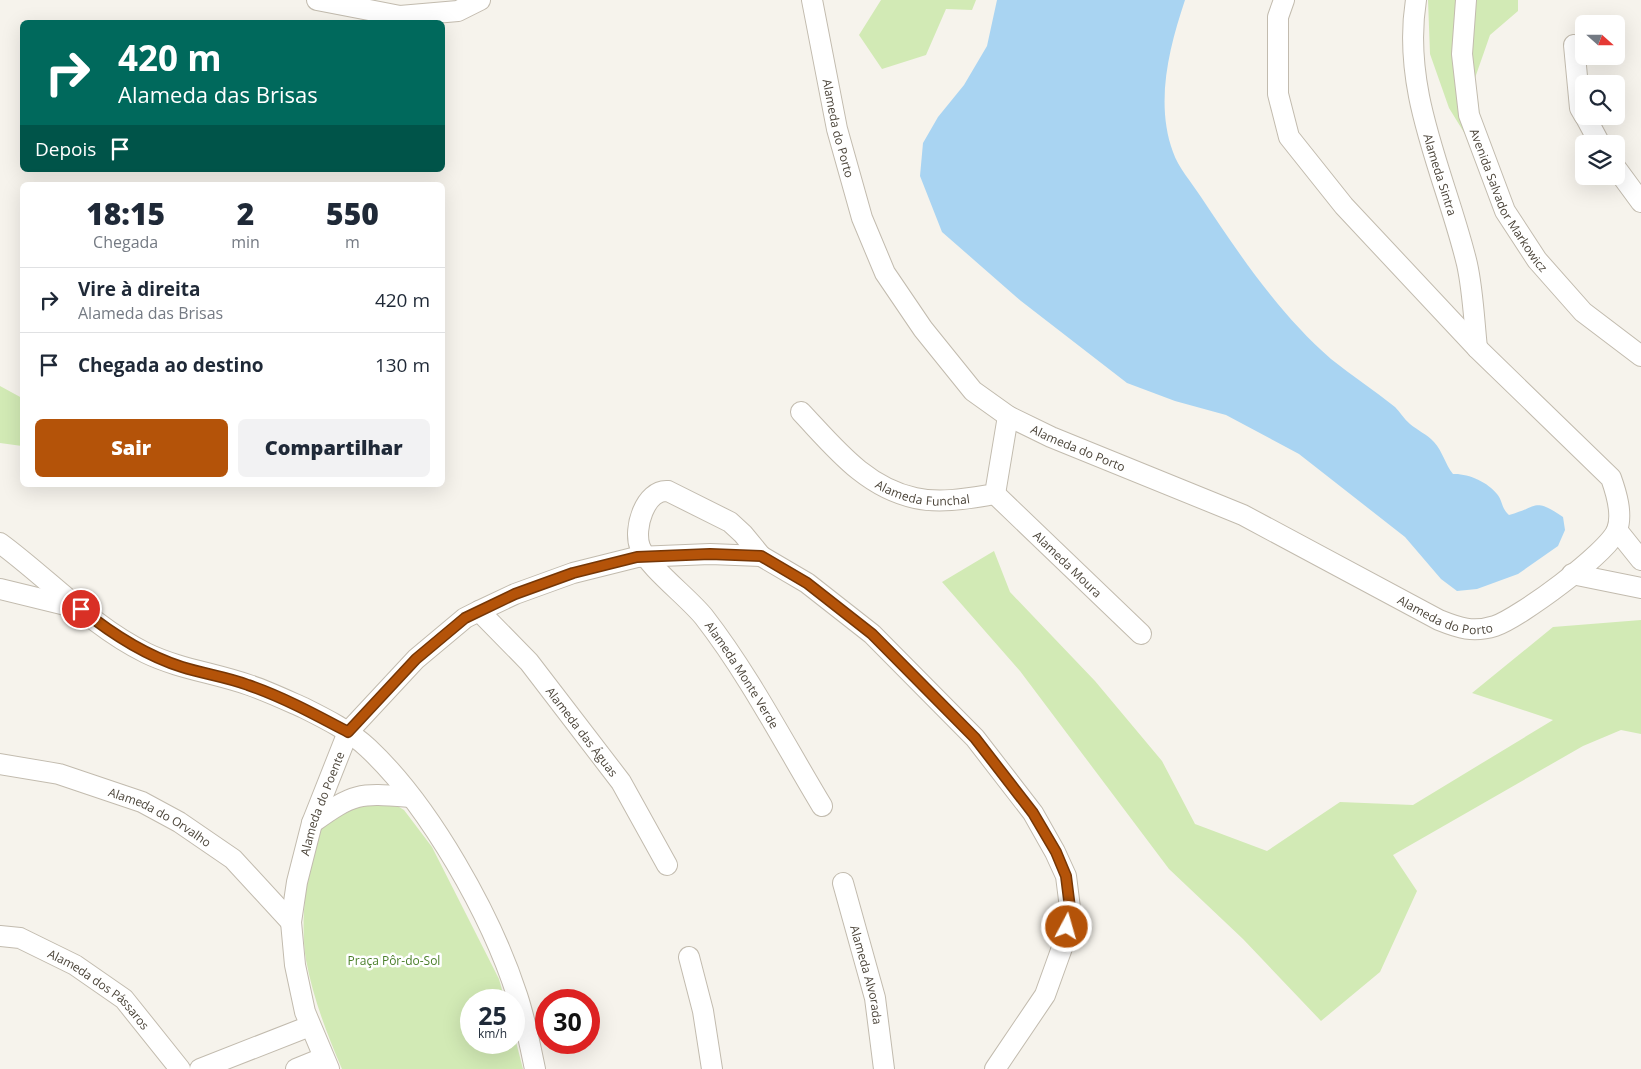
<!DOCTYPE html>
<html lang="pt">
<meta charset="utf-8">
<style>
:root{--surface:#fff;--page:#f2f2f3;--text:#1f2937;--muted:#747a83;--line:#e0e1e3;--accent:#b45309}
body{margin:0;font-family:"Open Sans",sans-serif;background:var(--page);color:var(--text);height:100vh;display:flex;flex-direction:column;font-size:19px;white-space:nowrap}
*{box-sizing:border-box;margin:0}
p{font-size:16px;color:var(--muted)}
.icon{flex:none;width:28px;height:28px;fill:none;stroke:currentColor;stroke-width:2;stroke-linecap:round;stroke-linejoin:round}
.map{position:relative;flex:1;overflow:hidden}
.drawer{position:absolute;left:20px;top:182px;width:425px;height:305px;display:flex;flex-direction:column;background:var(--surface);border-radius:8px;box-shadow:0 5px 20px #0002}
.drawer>*{flex:none}
.guide{position:absolute;left:20px;top:20px;width:425px;height:152px;border-radius:8px;box-shadow:0 5px 20px #0002;background:#00695c;color:#fff;overflow:hidden}
.needle{width:32px;rotate:111deg}
.fabs{position:absolute;left:1575px;top:15px;display:grid;gap:10px}
.fabs a{display:grid;place-items:center;width:50px;height:50px;border-radius:8px;background:var(--surface);box-shadow:0 5px 20px #0002;font-size:25px}
.speed{position:absolute;left:460px;top:989px;display:flex;gap:10px;font-size:25px;font-weight:700;text-align:center}
.speed>*{display:grid;place-content:center;width:65px;height:65px;border-radius:50%;background:var(--surface);box-shadow:0 5px 20px #0002;line-height:1}
.speed small{font-size:12px;font-weight:400}
.speed .limit{border:8px solid #d22;background:#fff;color:#111}
.pin{position:absolute;display:grid;place-items:center;width:42px;height:42px;color:#fff;margin:-21px;border:2px solid #fff;border-radius:50%;box-shadow:0 1px 5px #0007}
.me{position:absolute;width:55px;margin:-28px;rotate:6deg;stroke-linejoin:round;filter:drop-shadow(0 0 4px #0008)}
.turn{display:flex;align-items:center;gap:18px;height:105px;padding:0 15px;font-size:22px}
.turn .icon{width:65px;height:65px;stroke-width:2.5}
.turn b{display:block;font-size:35px;line-height:42px}
.then{display:flex;align-items:center;height:48px;padding:0 15px;background:#0003;gap:10px;font-size:19px}
.eta{display:flex;justify-content:space-evenly;align-items:center;height:85px;text-align:center}
.eta b{font-size:30px;font-weight:800;line-height:35px}
.button{display:flex;gap:10px;margin-top:auto;padding:10px 15px}
.button a{flex:1;height:58px;border-radius:8px;background:var(--accent);color:#fff;font-size:20px;font-weight:800;line-height:58px;text-align:center}
.button a+a{background:var(--page);color:var(--text)}
ul{padding:0;list-style:none}
li{display:flex;align-items:center;gap:15px;height:65px;padding:0 15px;border-top:1px solid var(--line)}
li div{flex:1}
li b{display:block;font-size:19px}
li em{font-style:normal}
.map>svg:first-child{display:block}
.green{fill:#d2eab5}
.water{fill:#a9d4f2}
.lines{fill:none;stroke-linecap:round;stroke-linejoin:round}
.minor-casing{stroke:#c2bbae;stroke-width:22}
.minor{stroke:#fff;stroke-width:20}
.route-casing{stroke:#753606;stroke-width:12}
.route{stroke:#b45309;stroke-width:9}
.labels{text-anchor:middle;dominant-baseline:central;stroke-width:5;stroke-linejoin:round;paint-order:stroke}
.street-label{font-size:12px;fill:#4b4439;stroke:#fff}
.park-label{font-size:12px;fill:#4a7f2a;stroke:#fff}
</style>
<div class="map">
<svg width="1641" height="1069" viewBox="0 0 1641 1069">
<rect width="100%" height="100%" fill="#f6f3ec"/>
<path class="green" d="M881 0H976L972 10 946 9 926 55 882 69 859 35Z
M1428 0H1518V11L1490 35 1475 78 1487 170 1449 108 1430 54Z
M0 386 22 398V446L0 443Z
M994 551 1010 592 1095 681 1162 761 1195 824 1267 851 1340 802 1413 805 1553 720 1472 693 1553 627 1641 620V734L1621 730 1583 746 1393 855 1417 891 1380 972 1321 1021 1243 939 1169 869 1020 671 942 582Z
M386 799 404 810 432 847 499 979 505 1000H471V1042H514V1034L523 1069H342C327 1034 313 998 306 960 299 918 308 854 325 816Z"/>
<path class="water" d="M997 0H1185C1169 48 1155 103 1173 152 1178 167 1192 183 1201 197 1239 254 1279 314 1331 359 1352 376 1374 390 1395 407 1400 412 1404 419 1410 424 1417 430 1428 435 1434 442 1443 452 1445 464 1453 474 1467 473 1488 482 1497 494 1503 501 1501 508 1509 515 1539 507 1533 497 1563 517L1565 530 1558 546 1518 574 1477 589 1457 591 1441 579 1405 537 1299 454 1226 415 1175 401 1127 383 1021 301 942 232 920 176 923 143 938 117 964 85 987 46Z"/>
<g class="lines">
<defs>
<g id="minor">
<path d="M317 0 400 16 458 11 480 0"/>
<path id="s1" d="M812 0 837 129 862 218 885 273 923 329 973 391 1008 416 1051 437 1243 515 1439 620C1459 628 1473 633 1495 626 1519 618 1608 553 1617 530 1623 514 1616 492 1611 478L1477 348 1344 206 1289 137 1278 94V17L1284 0"/>
<path id="s2" d="M1416 0C1401 93 1446 176 1467 264 1473 291 1474 320 1477 348"/>
<path id="s3" d="M1466 0 1462 54 1469 115 1505 211 1537 260 1583 312 1641 356"/>
<path d="M1574 45 1580 108 1584 115"/>
<path d="M1585 116 1600 144"/>
<path d="M1616 168 1641 202"/>
<path id="s4" d="M801 412C835 448 865 487 915 498 941 504 970 498 995 494L1008 416"/>
<path id="s5" d="M995 494 1141 634"/>
<path d="M1617 530 1641 560"/>
<path d="M0 543C49 579 91 626 146 653 179 669 215 673 249 685 267 691 286 700 304 708 326 719 350 731 368 748 430 806 491 915 517 995 525 1019 530 1045 535 1069"/>
<path id="s6" d="M761 556 743 534 730 522 668 491C645 489 633 529 640 547 648 567 689 598 704 617 749 675 784 743 822 806"/>
<path d="M1572 574 1641 588"/>
<path d="M0 589 74 607"/>
<path id="s7" d="M479 611 529 662 621 782 667 865"/>
<path id="s8" d="M0 764 59 774 142 802 179 822 233 859 291 922"/>
<path d="M312 823C355 792 359 793 411 797"/>
<path id="s9" d="M843 883 875 998 884 1069"/>
<path id="s10" d="M0 936 20 938 75 965 124 999 180 1069"/>
<path d="M689 957 703 1011 712 1069"/>
<path d="M200 1069 310 1026"/>
<path d="M296 1069 323 1058"/>
<path id="s11" d="M329 1069 305 1012 295 965 291 922 297 882 312 823 348 732 416 659 465 618 479 611 515 594 573 573 637 557 710 554 761 556 807 583 872 634 975 738 1033 813 1055 852 1066 876 1070 908 1063 945 1045 995 995 1069"/>
</g>
</defs>
<use href="#minor" class="minor-casing"/>
<use href="#minor" class="minor"/>
</g>
<g class="lines">
<defs>
<path id="route" d="M81 609C112 634 144 655 182 667 204 674 227 677 248 685 283 697 316 715 348 732L416 659 465 618 515 594 573 573 637 557 710 554 761 556 807 583 872 634 975 738 1033 813 1056 852 1066 876 1070 908 1067 927"/>
</defs>
<use href="#route" class="route-casing"/>
<use href="#route" class="route"/>
</g>
<g class="labels">
<g class="street-label">
<text stroke="none"><textPath href="#s1" startOffset="131">Alameda do Porto</textPath></text>
<text stroke="none"><textPath href="#s2" startOffset="178">Alameda Sintra</textPath></text>
<text stroke="none"><textPath href="#s3" startOffset="210">Avenida Salvador Markowicz</textPath></text>
<text stroke="none"><textPath href="#s1" startOffset="551">Alameda do Porto</textPath></text>
<text stroke="none"><textPath href="#s4" startOffset="152">Alameda Funchal</textPath></text>
<text stroke="none"><textPath href="#s5" startOffset="101">Alameda Moura</textPath></text>
<text stroke="none"><textPath href="#s1" startOffset="956">Alameda do Porto</textPath></text>
<text stroke="none"><textPath href="#s6" startOffset="351">Alameda Monte Verde</textPath></text>
<text stroke="none"><textPath href="#s7" startOffset="159">Alameda das Águas</textPath></text>
<text stroke="none"><textPath href="#s11" startOffset="276">Alameda do Poente</textPath></text>
<text stroke="none"><textPath href="#s8" startOffset="170">Alameda do Orvalho</textPath></text>
<text stroke="none"><textPath href="#s9" startOffset="95">Alameda Alvorada</textPath></text>
<text stroke="none"><textPath href="#s10" startOffset="115">Alameda dos Pássaros</textPath></text>
</g>
<g class="park-label">
<text x="394" y="960">Praça Pôr-do-Sol</text>
</g>
</g>
</svg>
<div class="fabs">
<a><svg class="needle" viewBox="-14 -14 28 28"><path d="M0-13l5 13h-10z" fill="#e53935"/><path d="M0 13l5-13h-10z" fill="#747a83"/></svg></a>
<a><svg class="icon" aria-label="search" viewBox="0 0 24 24"><circle cx="10" cy="10" r="6"/><path d="M15 15l6 6"/></svg></a>
<a><svg class="icon" aria-label="layers" viewBox="0 0 24 24"><path d="M12 4l9 5-9 5-9-5zM3 14l9 5 9-5"/></svg></a>
</div>
<div class="speed"><div>25<small>km/h</small></div><div class="limit">30</div></div>
<div class="pin" style="left:81px;top:609px;background:#d93025"><svg class="icon" aria-label="arrive" viewBox="0 0 24 24"><path d="M6 21V4h12l-3 4 3 4H6"/></svg></div>
<svg class="me" style="left:1067px;top:927px" viewBox="-20 -20 40 40"><circle r="17" fill="#b45309" stroke="#fff" stroke-width="3"/><path d="M0-11L8 9 0 5-8 9z" fill="#fff"/></svg>
<div class="guide">
<div class="turn"><svg class="icon" aria-label="right" viewBox="0 0 24 24"><path d="M7 20v-9h11M14 6l5 5-5 5"/></svg><div><b>420 m</b>Alameda das Brisas</div></div>
<div class="then">Depois<svg class="icon" aria-label="arrive" viewBox="0 0 24 24"><path d="M6 21V4h12l-3 4 3 4H6"/></svg></div>
</div>
<section class="drawer">
<div class="eta">
<div><b>18:15</b><p>Chegada</p></div>
<div><b>2</b><p>min</p></div>
<div><b>550</b><p>m</p></div>
</div>
<ul>
<li><svg class="icon" aria-label="right" viewBox="0 0 24 24"><path d="M7 20v-9h11M14 6l5 5-5 5"/></svg><div><b>Vire à direita</b><p>Alameda das Brisas</p></div><em>420 m</em></li>
<li><svg class="icon" aria-label="arrive" viewBox="0 0 24 24"><path d="M6 21V4h12l-3 4 3 4H6"/></svg><div><b>Chegada ao destino</b></div><em>130 m</em></li>
</ul>
<div class="button"><a>Sair</a><a>Compartilhar</a></div>
</section>
</div>
